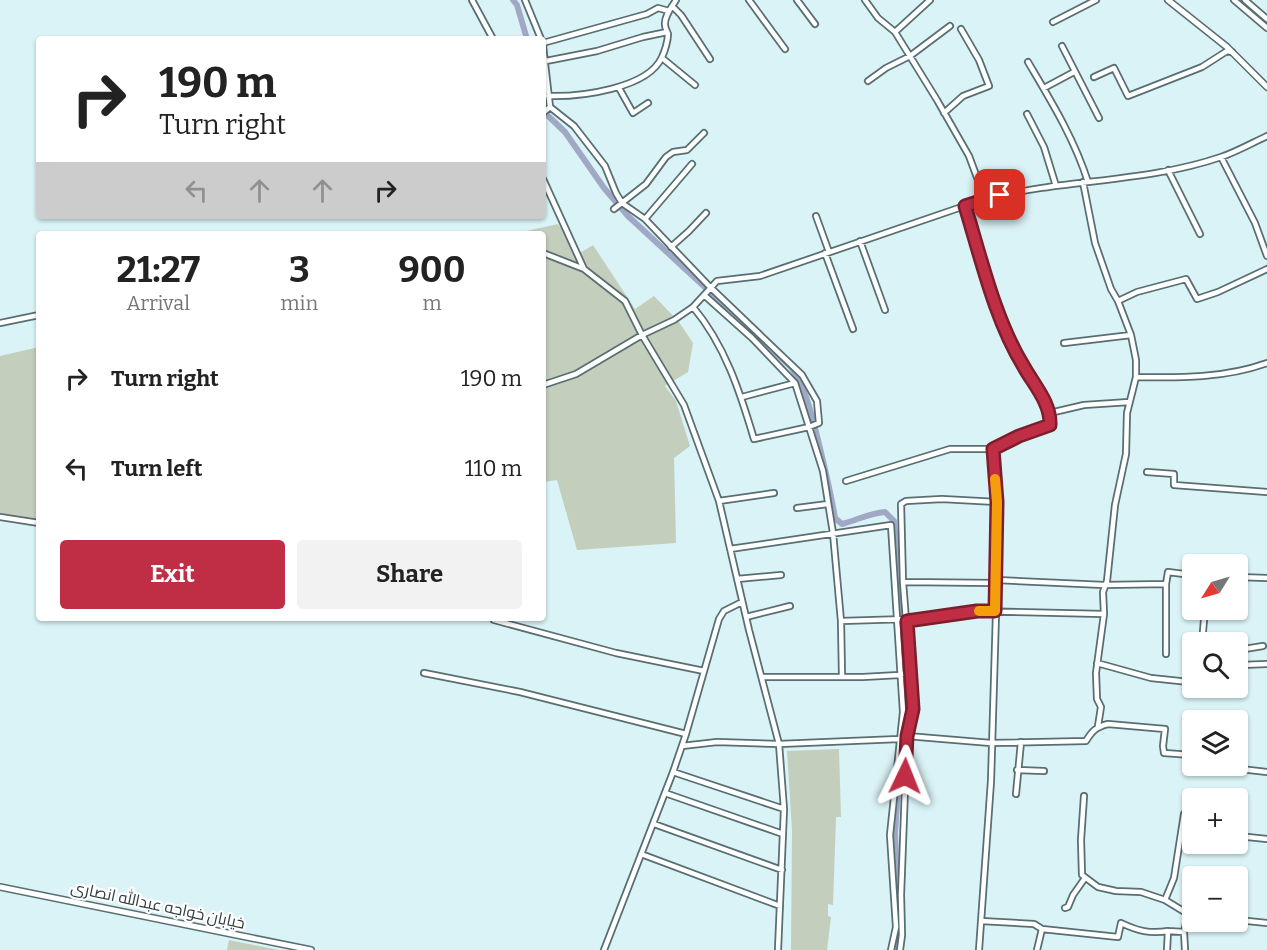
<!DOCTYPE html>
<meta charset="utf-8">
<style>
:root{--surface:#fff;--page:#f2f2f2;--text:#222;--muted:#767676;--accent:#bf2e44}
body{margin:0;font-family:Bitter,Cairo,serif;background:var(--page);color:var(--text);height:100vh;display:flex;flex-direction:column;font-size:22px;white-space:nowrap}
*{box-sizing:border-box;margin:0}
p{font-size:20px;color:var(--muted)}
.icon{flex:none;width:33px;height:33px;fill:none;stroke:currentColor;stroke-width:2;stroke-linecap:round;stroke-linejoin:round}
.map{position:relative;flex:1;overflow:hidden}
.sheet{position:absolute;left:36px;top:231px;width:510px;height:390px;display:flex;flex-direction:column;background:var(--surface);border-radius:6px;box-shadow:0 2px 4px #0004}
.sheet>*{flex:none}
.hud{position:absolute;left:36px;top:36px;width:510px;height:183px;border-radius:6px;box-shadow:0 2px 4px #0004;background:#fff;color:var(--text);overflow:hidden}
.needle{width:39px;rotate:233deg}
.controls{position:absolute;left:1182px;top:554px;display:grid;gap:12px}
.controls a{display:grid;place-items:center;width:66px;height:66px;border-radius:6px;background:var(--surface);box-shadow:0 2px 4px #0004;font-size:30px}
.pin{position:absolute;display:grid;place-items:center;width:51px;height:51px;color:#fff;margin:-26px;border-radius:12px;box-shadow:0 3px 9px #0006}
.me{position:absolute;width:66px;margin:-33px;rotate:2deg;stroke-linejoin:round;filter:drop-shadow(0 0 4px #0008)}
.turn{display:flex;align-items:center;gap:21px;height:126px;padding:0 24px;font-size:27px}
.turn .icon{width:78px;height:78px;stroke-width:2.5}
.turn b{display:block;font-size:42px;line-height:51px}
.lanes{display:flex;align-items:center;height:57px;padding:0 24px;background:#0003;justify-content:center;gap:30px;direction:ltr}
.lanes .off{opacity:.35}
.eta{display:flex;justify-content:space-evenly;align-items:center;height:102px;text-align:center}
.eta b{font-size:36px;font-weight:700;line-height:42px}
.cta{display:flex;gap:12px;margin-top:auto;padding:12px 24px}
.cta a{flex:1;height:69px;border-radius:6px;background:var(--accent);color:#fff;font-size:24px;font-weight:700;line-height:69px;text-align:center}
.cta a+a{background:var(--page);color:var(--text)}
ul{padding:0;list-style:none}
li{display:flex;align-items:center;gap:18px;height:90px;padding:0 24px}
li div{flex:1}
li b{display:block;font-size:22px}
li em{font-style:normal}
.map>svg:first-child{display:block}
.green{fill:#c3cebd}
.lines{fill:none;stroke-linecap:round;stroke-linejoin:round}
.canal{stroke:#a1a8c6;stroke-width:6}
.minor-casing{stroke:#586e70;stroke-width:8}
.tertiary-casing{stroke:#586e70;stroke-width:8}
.minor{stroke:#fff;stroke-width:4.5}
.tertiary{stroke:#fff;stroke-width:5}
.route-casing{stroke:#7c1e2c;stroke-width:15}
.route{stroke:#bf2e44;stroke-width:10}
.slow{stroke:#f59e0b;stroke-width:10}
.labels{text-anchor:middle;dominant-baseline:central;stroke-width:4.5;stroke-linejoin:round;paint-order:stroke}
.street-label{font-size:16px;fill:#313b3c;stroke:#fff}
</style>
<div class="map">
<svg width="1267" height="950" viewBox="0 0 1267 950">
<rect width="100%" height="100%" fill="#daf3f6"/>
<path class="green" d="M558 224 580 253 593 245 635 309 654 296 679 322 693 343 688 372 665 386 676 401 690 446 674 458 676 543 577 550 557 480 543 482V234H513Z
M39 347V521L0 518V356Z
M839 749 841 817H836L833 905 828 904V916L831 917 827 950H791L792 831 787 751Z
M229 940 279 950H227Z"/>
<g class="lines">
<path class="canal" d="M513 0 517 5 527 39
M1253 14 1267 26
M543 111 565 132 604 188 628 216 791 367C805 387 810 409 816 432 823 460 830 489 835 518L842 524C857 520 870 513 885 512L894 521 909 703 902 740
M895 950 899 934 895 833 900 762"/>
<defs>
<path id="minor" d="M472 0 493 39
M525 0 541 39
M749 0 785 49
M797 0 815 24
M865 0 878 18 895 32 937 100 969 156 985 199
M1234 0 1267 28
M1245 0 1267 19
M672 6 681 15 710 59
M1053 22 1096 0
M895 32 930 0
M543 43 647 14 658 8 669 11
M543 46 550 107 574 126 605 166 616 193 622 203 645 219 710 287 802 375 817 401 819 423 809 427 754 439C740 392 725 345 693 307
M1062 46 1099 118
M662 58 695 85
M546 61 597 51 643 37 667 32
M1028 62C1051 101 1074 138 1088 182
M1094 77 1114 68 1128 96 1202 67 1227 51 1232 52
M868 81 886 68 910 56 950 26
M619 88 633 113 648 103
M1044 88 1074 72
M548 96C579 97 648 89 662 57 665 51 668 40 668 34 667 31 665 28 665 25 664 16 672 7 676 0
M543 113 550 107
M944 113 963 96 989 86 979 60 961 29
M1027 114 1044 147 1056 186
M1221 157 1255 223 1267 256
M1168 170 1200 234
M543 179 584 269 625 301 642 335 684 405 719 501 749 630 779 744 784 809 778 950
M1083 182 1095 243 1111 289 1118 301 1131 335 1136 360V377L1127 413 1126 454 1115 505 1107 581 1103 592 1104 614 1096 673 1097 699 1101 707 1098 726
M965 205C979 251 993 307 1013 350 1025 373 1046 393 1050 419
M614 209 646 184 666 157 673 152 687 150 704 133
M816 216 829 252
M645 219 692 164
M860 241 885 310
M671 247 689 231 706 213
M543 253 584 269
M825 253 853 329
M704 295 752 338 795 383 823 471 833 533 841 621 842 676
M1118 301 1137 292 1186 279 1197 299 1218 292 1267 269
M0 323 39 315
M1064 343 1131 335
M1136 377C1181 378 1225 378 1267 363
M543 385 576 374 642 335 674 320 693 307 717 281 760 276 985 199C1062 179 1145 183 1221 157 1236 152 1252 143 1267 136
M742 397 795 383
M1147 472 1174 474V485L1267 492
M846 481 950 449H993L1019 436 1050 425 1054 412 1084 405 1129 402
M719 501 774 493
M797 508 828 504
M0 517 39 523
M730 549 891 525 903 712 890 835 896 927 891 950
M1238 577 1267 578
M737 579 781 575
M997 580 1104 585 1166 584
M903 582 996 583
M746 617 790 606
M494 620 616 653 704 671
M841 621 907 619
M907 621 977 611 1104 614
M1202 642 1205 609
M1238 650 1263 646
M1166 654V584L1168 572 1192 575
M1097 663 1151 678 1189 682 1192 673
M1241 665 1267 664
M424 673 520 692 686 734
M762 677H863L899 675 911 673
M682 746 717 742 779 744 899 739 907 736 991 743 1086 741C1092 731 1096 727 1108 724L1165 729 1163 746 1164 753 1192 755
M1227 765 1232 768 1267 772
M1017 770 1044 771
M673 772 784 809
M665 793 783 834
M1016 794 1021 742
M1084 796 1081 840 1082 875 1098 887 1116 891 1141 892 1165 900 1188 914 1192 915
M654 824 782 870
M1182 830 1192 831
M1238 836 1267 839
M641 854 780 906
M1165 900 1174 878 1184 814
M1065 908 1068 907 1073 895 1085 878
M1238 920 1267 923
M981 921 1034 924 1042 929 1118 937 1121 923C1138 931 1150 934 1168 931
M1184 932 1185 950
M604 950 673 772 686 734 719 619 724 611 742 602
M900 950 902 935 901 895 907 736 913 709 903 582 901 504 906 501 942 499 997 502
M979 950 991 781 997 580V502L993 449
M1037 950 1042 929
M1167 950 1168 931 1184 932 1188 914"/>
<path id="tertiary" d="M1168 0 1227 47 1267 87
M0 887 311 950"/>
</defs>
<use href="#minor" class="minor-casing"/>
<use href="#tertiary" class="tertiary-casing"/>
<use href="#minor" class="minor"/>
<use href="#tertiary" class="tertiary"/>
</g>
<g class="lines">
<defs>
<path id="route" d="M905 776 907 736 913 709 907 621 977 611H995L997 502 993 449 1019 436 1050 425C1051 403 1034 385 1024 367 995 320 981 258 965 206L1000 195"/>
</defs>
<use href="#route" class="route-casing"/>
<use href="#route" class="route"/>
<path class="slow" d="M979 611H995L997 502 995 479"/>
</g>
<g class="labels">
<g class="street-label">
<text transform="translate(158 905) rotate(12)">خیابان خواجه عبدالله انصاری</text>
</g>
</g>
</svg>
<div class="controls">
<a><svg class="needle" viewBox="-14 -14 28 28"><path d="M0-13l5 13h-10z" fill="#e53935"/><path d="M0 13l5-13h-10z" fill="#767676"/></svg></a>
<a><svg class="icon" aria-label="search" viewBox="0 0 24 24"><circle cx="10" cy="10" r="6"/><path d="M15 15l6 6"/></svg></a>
<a><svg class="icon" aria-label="layers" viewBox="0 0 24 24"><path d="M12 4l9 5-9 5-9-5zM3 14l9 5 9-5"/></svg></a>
<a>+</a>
<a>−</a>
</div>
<div class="pin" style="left:1000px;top:195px;background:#d93025"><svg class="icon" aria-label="arrive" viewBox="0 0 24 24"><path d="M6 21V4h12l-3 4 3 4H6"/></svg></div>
<svg class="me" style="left:905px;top:776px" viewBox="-20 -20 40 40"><path d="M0-17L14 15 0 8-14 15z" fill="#bf2e44" stroke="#fff" stroke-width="4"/></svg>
<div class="hud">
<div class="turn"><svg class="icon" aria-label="right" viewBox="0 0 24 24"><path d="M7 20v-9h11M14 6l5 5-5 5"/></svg><div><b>190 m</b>Turn right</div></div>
<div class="lanes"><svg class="icon off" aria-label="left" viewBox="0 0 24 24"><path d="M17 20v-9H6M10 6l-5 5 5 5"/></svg><svg class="icon off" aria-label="ahead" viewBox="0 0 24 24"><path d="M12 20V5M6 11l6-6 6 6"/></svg><svg class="icon off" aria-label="ahead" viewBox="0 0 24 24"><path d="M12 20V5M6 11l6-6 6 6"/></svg><svg class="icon" aria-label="right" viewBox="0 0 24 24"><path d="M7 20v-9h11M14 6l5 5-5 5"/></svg></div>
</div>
<section class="sheet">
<div class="eta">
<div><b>21:27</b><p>Arrival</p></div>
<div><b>3</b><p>min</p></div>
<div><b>900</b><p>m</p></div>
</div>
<ul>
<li><svg class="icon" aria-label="right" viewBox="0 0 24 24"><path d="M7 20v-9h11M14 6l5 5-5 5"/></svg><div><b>Turn right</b></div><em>190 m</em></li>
<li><svg class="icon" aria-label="left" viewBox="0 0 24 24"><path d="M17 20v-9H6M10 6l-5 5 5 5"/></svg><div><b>Turn left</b></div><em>110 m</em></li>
</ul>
<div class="cta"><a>Exit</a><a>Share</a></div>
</section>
</div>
